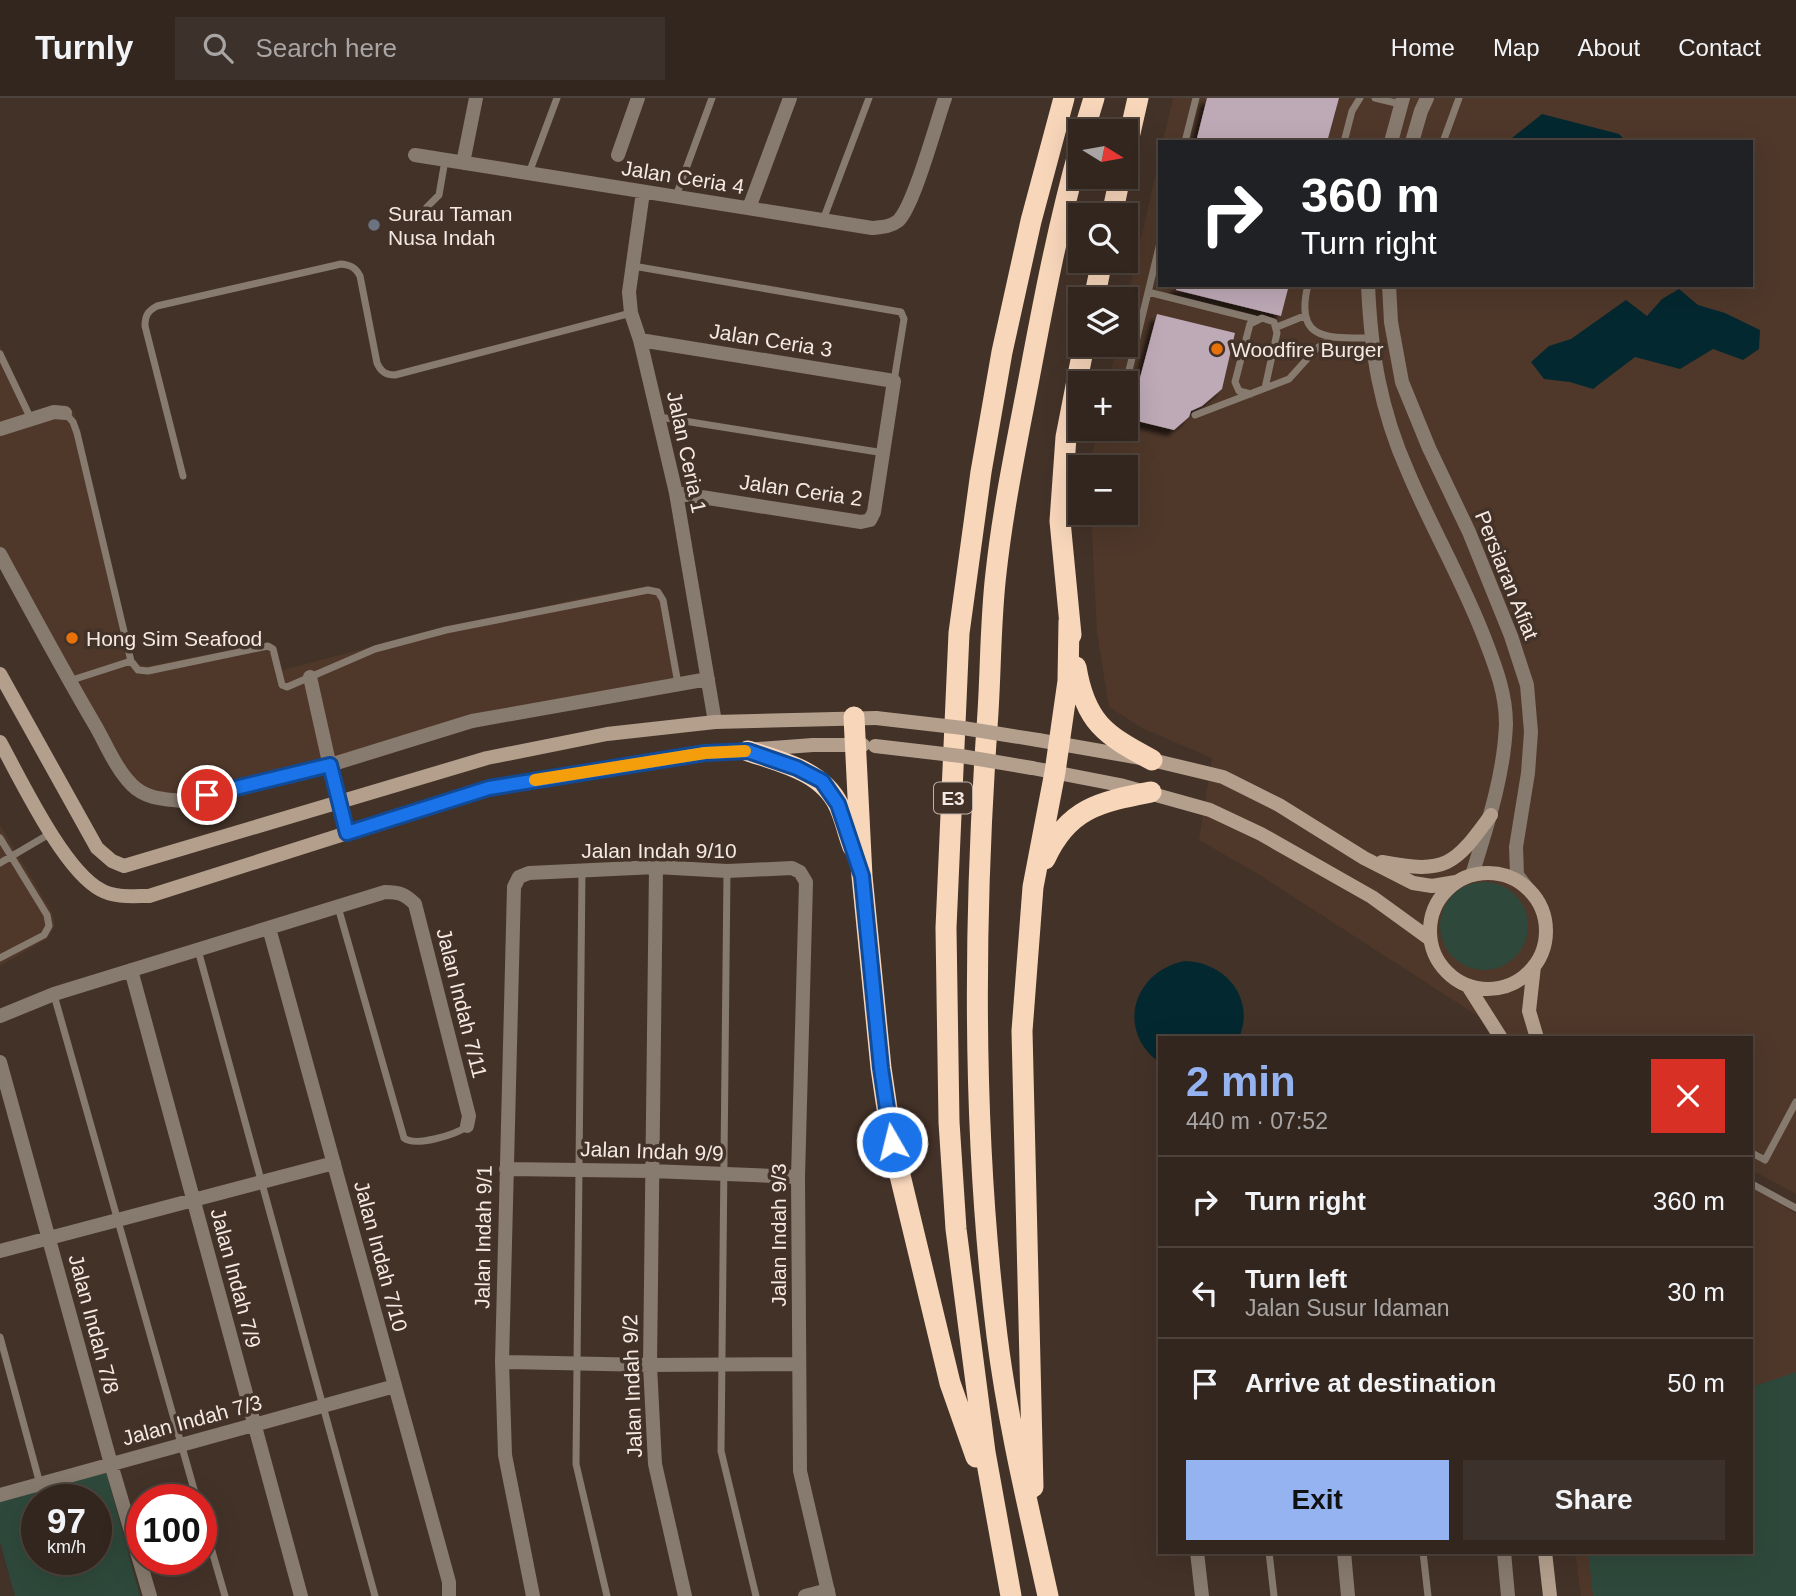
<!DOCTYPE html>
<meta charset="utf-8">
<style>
:root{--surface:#32261e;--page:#3d322b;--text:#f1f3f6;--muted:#a8a5a4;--line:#4d433c;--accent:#95b2f1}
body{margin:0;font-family:Arial,sans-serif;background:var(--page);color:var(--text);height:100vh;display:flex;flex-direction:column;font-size:26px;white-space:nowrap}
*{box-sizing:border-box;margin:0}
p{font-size:23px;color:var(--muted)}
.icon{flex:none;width:38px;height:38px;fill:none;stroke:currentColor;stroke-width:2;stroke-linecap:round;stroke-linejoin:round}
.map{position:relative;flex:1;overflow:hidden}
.sheet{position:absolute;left:1158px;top:938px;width:595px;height:518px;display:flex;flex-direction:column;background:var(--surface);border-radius:0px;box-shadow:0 7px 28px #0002,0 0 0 2px var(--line)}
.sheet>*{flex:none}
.banner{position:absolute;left:1158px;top:42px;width:595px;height:147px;border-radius:0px;box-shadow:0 7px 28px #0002,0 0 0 2px var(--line);background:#202124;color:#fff;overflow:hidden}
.needle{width:46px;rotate:101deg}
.controls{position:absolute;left:1068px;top:21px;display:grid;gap:14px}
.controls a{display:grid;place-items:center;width:70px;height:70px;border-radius:0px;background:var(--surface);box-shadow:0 7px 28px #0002,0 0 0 2px var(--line);font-size:35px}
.speed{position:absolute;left:21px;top:1386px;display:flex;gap:14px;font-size:35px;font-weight:700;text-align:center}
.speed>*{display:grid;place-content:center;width:91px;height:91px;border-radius:50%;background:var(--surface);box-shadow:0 7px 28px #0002,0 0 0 2px var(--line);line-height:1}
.speed small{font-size:18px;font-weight:400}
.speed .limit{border:10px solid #d22;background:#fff;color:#111}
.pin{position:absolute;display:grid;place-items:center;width:60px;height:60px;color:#fff;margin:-30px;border:4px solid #fff;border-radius:50%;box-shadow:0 2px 7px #0007}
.me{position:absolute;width:77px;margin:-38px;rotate:352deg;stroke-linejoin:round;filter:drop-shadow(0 0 5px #0008)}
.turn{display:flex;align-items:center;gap:24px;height:147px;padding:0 28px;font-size:32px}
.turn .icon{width:91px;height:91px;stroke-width:2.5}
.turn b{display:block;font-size:49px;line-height:60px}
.round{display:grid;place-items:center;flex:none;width:74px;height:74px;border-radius:0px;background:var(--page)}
.headline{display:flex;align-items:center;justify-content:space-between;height:119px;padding:0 28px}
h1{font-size:42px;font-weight:800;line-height:52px;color:var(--accent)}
.primary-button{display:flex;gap:14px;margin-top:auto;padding:14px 28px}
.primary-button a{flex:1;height:80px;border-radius:0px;background:var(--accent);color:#111;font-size:28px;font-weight:800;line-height:80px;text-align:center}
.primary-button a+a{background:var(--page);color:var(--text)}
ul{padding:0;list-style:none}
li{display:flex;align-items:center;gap:21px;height:91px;padding:0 28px;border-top:2px solid var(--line)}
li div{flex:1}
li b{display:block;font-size:26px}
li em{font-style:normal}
header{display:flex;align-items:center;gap:42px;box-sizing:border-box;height:98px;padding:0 35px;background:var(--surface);border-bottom:2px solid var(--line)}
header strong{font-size:33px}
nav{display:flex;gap:38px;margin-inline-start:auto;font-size:24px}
.search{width:490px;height:63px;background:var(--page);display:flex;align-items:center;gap:18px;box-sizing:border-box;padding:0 24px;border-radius:0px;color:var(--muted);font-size:26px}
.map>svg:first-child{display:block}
.built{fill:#4f382a}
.green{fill:#2e493b;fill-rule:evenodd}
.water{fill:#042830}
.building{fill:#bea9b7;filter:url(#shadow)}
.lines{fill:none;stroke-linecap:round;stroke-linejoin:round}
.service{stroke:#877a6e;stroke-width:7}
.minor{stroke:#877a6e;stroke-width:14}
.tertiary{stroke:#877a6e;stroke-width:14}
.secondary{stroke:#b49f8d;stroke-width:14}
.motorway{stroke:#f7d6ba;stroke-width:21}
.secondary-bridge{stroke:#b49f8d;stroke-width:14}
.route-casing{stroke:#114b97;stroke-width:18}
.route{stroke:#1a73e8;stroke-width:12}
.slow{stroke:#f59e0b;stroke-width:12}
.worship-dot{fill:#6b7280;stroke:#433228;stroke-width:2.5}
.food-dot{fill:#e8710a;stroke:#433228;stroke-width:2.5}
.labels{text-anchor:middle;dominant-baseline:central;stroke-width:7;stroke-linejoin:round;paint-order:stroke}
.shield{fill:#433228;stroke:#bfb2ab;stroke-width:2}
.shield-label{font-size:19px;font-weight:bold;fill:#f4e9e3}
.street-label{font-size:21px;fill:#f4e9e3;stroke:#433228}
.poi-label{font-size:21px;fill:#f4e9e3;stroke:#433228;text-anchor:start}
</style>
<header>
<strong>Turnly</strong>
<div class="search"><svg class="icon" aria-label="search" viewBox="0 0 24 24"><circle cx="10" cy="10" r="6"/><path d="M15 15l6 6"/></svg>Search here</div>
<nav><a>Home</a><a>Map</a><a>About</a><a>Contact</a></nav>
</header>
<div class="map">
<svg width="1796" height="1498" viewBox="0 0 1796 1498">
<defs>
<filter id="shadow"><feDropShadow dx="-6" dy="6" stdDeviation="2" flood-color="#0009"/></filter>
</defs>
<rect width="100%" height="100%" fill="#433228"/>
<path class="built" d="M1173 0H1796V1096L1752 1072V940H1512L1258 776 1199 742 1212 660 1142 630 1109 609 1097 534 1091 415H1125V369L1089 368 1098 331H1125V285H1108L1117 247H1125V210L1160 57V187H1752V44H1163Z
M0 247 32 314 52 308 74 313 134 561 140 567 149 568 268 544 277 549 282 572 374 548 576 501 647 488 659 491 667 502 683 590 474 628 147 704 0 469Z
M0 727 52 814 55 827 48 840 0 868Z
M1752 1089 1796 1116V1498H1581L1575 1454H1752Z"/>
<path class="green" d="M1440 828a44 44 0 1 1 88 0a44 44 0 1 1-88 0Z
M1796 1274V1498H1593L1588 1454H1752V1289Z
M106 1374 140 1498H15L0 1444V1404ZM37 1402H96V1461H37Z"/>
<path class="water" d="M1542 16 1619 36 1627 44H1507Z
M1679 191 1698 207 1725 215 1760 232 1759 251 1743 262 1713 251 1680 271 1635 259 1593 291 1570 284 1544 281 1531 264 1549 248 1571 241 1626 202 1647 218 1662 201Z
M1185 863C1225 864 1256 900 1239 940H1160V965C1115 933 1133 873 1185 863Z"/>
<path class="building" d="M1207 0H1339L1327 44H1196Z
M1177 187H1289L1281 218 1176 192Z
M1157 216 1235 235 1222 291 1202 308 1191 313 1189 319 1174 332 1129 321Z"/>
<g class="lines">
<path class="service" d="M1375 0 1400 6
M1185 44 1196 0
M1344 44 1352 13 1360 0
M1443 44 1459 0
M529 75 557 0
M676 98 712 0
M427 109 439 97 445 62
M823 122 869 0
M633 168 901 214 904 221 894 283
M1308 187C1294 243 1327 240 1370 240
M1148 194 1255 221
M1277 229 1304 218
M0 256 31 321
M1125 289 1160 145
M1251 296 1239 293 1235 284 1250 226 1262 220 1274 224 1277 235 1265 290
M65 315 73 324 77 335 131 563 138 572 148 573 268 548 273 551 282 587 287 589 375 551 446 532 648 492 658 494 663 502 678 586
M1195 317 1289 281 1316 251 1331 240
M659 319 884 355
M183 378 145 228C145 217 148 213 157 208L341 166C351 167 356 170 360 178L377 265C381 274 386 277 395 277L631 215
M69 583 131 563
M0 740 47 817 49 828 44 837 0 860
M0 765 51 735
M582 773 576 1366 607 1498
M727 773 721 1353 756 1498
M338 809 404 1040C415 1049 456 1037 467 1028
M198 852 375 1498
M54 897 197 1402
M1752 1055 1765 1062 1796 1004
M1752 1086 1796 1110
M0 1239 40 1386
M201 1415 225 1498
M1269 1454 1274 1498
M1423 1454 1428 1498"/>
<path class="minor" d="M415 57 872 130C882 129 890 129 898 123 914 108 936 25 945 0
M618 57 638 0
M463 65 476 0
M643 94 629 194 631 215 640 242 676 395 715 624
M749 110 790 0
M640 242 894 283 874 414 870 422 861 424 676 395
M0 331 54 314 65 315
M0 456C31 513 62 571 95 627 106 646 116 671 132 687 146 701 164 701 182 703L330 667 472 623 708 581
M310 579 339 709 347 735
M656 769 650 1267 655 1366 685 1498
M269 830 449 1484V1498
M131 872 301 1498
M0 918 54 896 385 794C399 794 405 796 415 806L469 1018 467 1028
M0 964 111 1366 150 1498
M506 1071 651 1073 798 1079
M0 1153 334 1065
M502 1264 650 1267 799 1266
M0 1397 395 1288
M1197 1454 1202 1498
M1344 1454 1348 1498
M1504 1454 1508 1498
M533 1498 505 1357 502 1264 514 789 519 779 529 775 656 769 727 773 792 770 800 774 806 784 798 1079 800 1373 829 1498
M805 1498 828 1492"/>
<path class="tertiary" d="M1391 44 1403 0
M1412 44 1421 13 1427 0
M1368 187C1371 255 1380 311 1408 374 1432 431 1464 485 1486 544 1496 570 1506 596 1506 626 1504 678 1487 728 1472 777
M1389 187 1391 224 1402 284 1429 350 1469 434 1511 538 1527 587 1531 634 1528 675 1516 749 1517 777 1527 790"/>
<path class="secondary" d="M0 576 97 750 112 763 124 768 487 660 607 636 715 624 876 620
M1038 642 1152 662 1223 679 1279 707 1364 760 1413 785 1432 788 1456 784
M0 644C21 682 64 773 101 792 115 800 133 798 149 798L489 690 705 655 813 647H863
M1032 670 1120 687 1210 712 1261 736 1372 799 1430 841
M1382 764C1446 776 1454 768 1491 717
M1430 833a58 58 0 1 1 116 0a58 58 0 1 1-116 0Z
M1534 868 1529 913 1537 940
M1468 888 1501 940
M1545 1454 1550 1498"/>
<path class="motorway" d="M1084 33 1094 0
M1125 57 1138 0
M1112 117 1120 79
M1094 201 1102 163
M1071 537 1060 423 1066 339 1084 247
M1076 569C1085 624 1105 637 1152 662
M854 619 862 778 881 970 892 1044 950 1285 976 1359
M748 653C781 664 823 673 839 708 845 721 848 736 853 749
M1045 761C1068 710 1100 704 1151 694
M1033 1389 1022 933 1033 789 1055 674 1068 583 1069 523
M1011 1498 985 1354 956 1131 949 1024 946 830 959 535 981 374 1002 254 1031 123 1064 0
M1048 1498C1029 1412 1008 1326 997 1238 972 1036 973 832 987 629 991 578 990 525 996 475 1003 411 1016 348 1028 286 1043 206 1058 127 1080 49"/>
<path class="secondary-bridge" d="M876 620 963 630 1038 642
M875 648 961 658 1032 670"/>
</g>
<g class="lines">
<defs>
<path id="route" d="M207 697 330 667 347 735 489 690 705 655 748 653 797 670 822 683 838 706 862 778 881 970 892 1044"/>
</defs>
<use href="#route" class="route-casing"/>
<use href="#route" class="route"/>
<path class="slow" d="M535 682 705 655 745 653"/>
</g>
<circle class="worship-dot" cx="374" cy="127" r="7"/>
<g class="food-dot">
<circle cx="1217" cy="251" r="7"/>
<circle cx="72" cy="540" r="7"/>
</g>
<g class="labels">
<rect class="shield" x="934" y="684.5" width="38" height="31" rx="5"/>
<g class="shield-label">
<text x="953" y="700">E3</text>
</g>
<g class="street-label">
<text transform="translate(683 79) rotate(9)">Jalan Ceria 4</text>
<text transform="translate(771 242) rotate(9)">Jalan Ceria 3</text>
<text transform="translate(687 354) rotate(78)">Jalan Ceria 1</text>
<text transform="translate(801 392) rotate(8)">Jalan Ceria 2</text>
<text transform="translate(1507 477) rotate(68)">Persiaran Afiat</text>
<text x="659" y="752">Jalan Indah 9/10</text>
<text transform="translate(462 905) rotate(76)">Jalan Indah 7/11</text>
<text transform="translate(652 1053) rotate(2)">Jalan Indah 9/9</text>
<text transform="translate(778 1137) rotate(-90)">Jalan Indah 9/3</text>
<text transform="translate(483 1139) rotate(-89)">Jalan Indah 9/1</text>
<text transform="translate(381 1158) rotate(75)">Jalan Indah 7/10</text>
<text transform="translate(236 1180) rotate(75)">Jalan Indah 7/9</text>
<text transform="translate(94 1226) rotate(75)">Jalan Indah 7/8</text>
<text transform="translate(632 1288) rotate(-92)">Jalan Indah 9/2</text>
<text transform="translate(192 1322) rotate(-15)">Jalan Indah 7/3</text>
</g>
<g class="poi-label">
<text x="388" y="115">Surau Taman<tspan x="388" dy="24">Nusa Indah</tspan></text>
<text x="1231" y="251">Woodfire Burger</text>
<text x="86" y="540">Hong Sim Seafood</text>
</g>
</g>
</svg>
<div class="controls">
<a><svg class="needle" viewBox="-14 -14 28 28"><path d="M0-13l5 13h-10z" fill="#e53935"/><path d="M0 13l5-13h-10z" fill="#a8a5a4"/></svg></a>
<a><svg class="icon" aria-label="search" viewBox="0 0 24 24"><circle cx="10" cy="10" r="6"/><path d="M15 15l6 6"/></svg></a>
<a><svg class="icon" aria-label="layers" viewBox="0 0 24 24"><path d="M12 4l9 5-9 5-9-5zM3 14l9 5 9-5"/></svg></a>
<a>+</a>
<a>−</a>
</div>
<div class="speed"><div>97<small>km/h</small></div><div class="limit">100</div></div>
<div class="pin" style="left:207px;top:697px;background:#d93025"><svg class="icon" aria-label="arrive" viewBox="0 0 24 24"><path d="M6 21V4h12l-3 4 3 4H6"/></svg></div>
<svg class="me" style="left:892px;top:1044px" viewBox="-20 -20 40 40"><circle r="17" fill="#1a73e8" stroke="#fff" stroke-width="3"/><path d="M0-11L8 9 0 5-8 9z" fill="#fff"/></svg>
<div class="banner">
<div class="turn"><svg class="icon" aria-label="right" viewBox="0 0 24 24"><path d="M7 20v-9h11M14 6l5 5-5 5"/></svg><div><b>360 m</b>Turn right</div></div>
</div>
<section class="sheet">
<div class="headline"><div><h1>2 min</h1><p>440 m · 07:52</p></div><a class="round" style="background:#d93025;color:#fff"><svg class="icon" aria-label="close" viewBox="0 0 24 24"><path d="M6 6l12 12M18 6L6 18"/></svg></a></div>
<ul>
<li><svg class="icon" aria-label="right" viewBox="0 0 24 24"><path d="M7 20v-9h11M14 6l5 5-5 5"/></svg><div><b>Turn right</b></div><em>360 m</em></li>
<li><svg class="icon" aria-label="left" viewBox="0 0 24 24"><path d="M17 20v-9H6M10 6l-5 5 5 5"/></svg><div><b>Turn left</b><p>Jalan Susur Idaman</p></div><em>30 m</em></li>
<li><svg class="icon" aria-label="arrive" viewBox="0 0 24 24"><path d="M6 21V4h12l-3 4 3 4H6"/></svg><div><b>Arrive at destination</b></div><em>50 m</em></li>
</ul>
<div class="primary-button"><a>Exit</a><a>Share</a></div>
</section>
</div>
